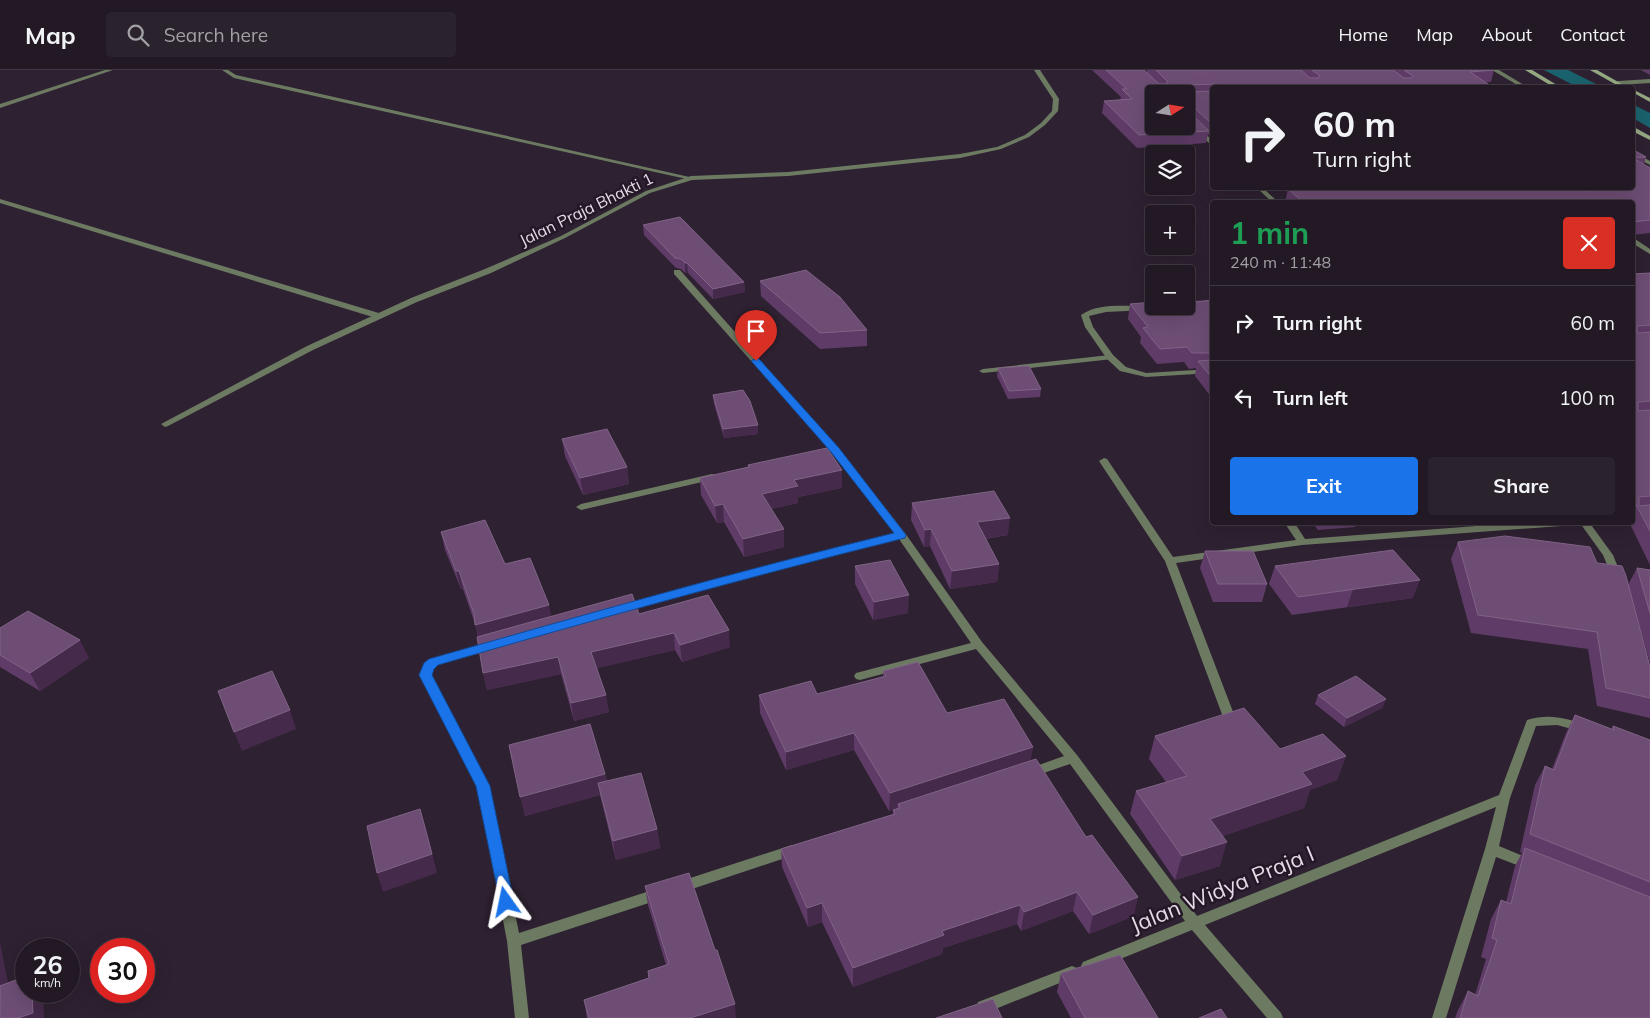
<!DOCTYPE html>
<meta charset="utf-8">
<style>
:root{--surface:#221925;--page:#2a222d;--text:#f1f3f6;--muted:#a2a0a7;--line:#3f3842;--accent:#1a73e8}
body{margin:0;font-family:Mulish,sans-serif;background:var(--page);color:var(--text);height:100vh;display:flex;flex-direction:column;font-size:19px;white-space:nowrap}
*{box-sizing:border-box;margin:0}
p{font-size:16px;color:var(--muted)}
.icon{flex:none;width:28px;height:28px;fill:none;stroke:currentColor;stroke-width:2;stroke-linecap:round;stroke-linejoin:round}
.map{position:relative;flex:1;overflow:hidden}
.sheet{position:absolute;left:1210px;top:130px;width:425px;height:325px;display:flex;flex-direction:column;background:var(--surface);border-radius:5px;box-shadow:0 5px 20px #0002,0 0 0 1px var(--line)}
.sheet>*{flex:none}
.guide{position:absolute;left:1210px;top:15px;width:425px;height:105px;border-radius:5px;box-shadow:0 5px 20px #0002,0 0 0 1px var(--line);background:#221925;color:var(--text);overflow:hidden}
.needle{width:32px;rotate:78deg}
.buttons{position:absolute;left:1145px;top:15px;display:grid;gap:10px}
.buttons a{display:grid;place-items:center;width:50px;height:50px;border-radius:5px;background:var(--surface);box-shadow:0 5px 20px #0002,0 0 0 1px var(--line);font-size:25px}
.speed{position:absolute;left:15px;top:868px;display:flex;gap:10px;font-size:25px;font-weight:700;text-align:center}
.speed>*{display:grid;place-content:center;width:65px;height:65px;border-radius:50%;background:var(--surface);box-shadow:0 5px 20px #0002,0 0 0 1px var(--line);line-height:1}
.speed small{font-size:12px;font-weight:400}
.speed .limit{border:8px solid #d22;background:#fff;color:#111}
.pin{position:absolute;display:grid;place-items:center;width:42px;height:42px;color:#fff;margin:-51px -21px;border-radius:50% 50% 50% 0;rotate:-45deg;box-shadow:0 0 5px #0007}
.pin .icon{rotate:45deg}
.me{position:absolute;width:55px;margin:-28px;rotate:348deg;stroke-linejoin:round;filter:drop-shadow(0 0 4px #0008)}
.turn{display:flex;align-items:center;gap:18px;height:105px;padding:0 20px;font-size:22px}
.turn .icon{width:65px;height:65px;stroke-width:2.5}
.turn b{display:block;font-size:35px;line-height:42px}
.round{display:grid;place-items:center;flex:none;width:52px;height:52px;border-radius:5px;background:var(--page)}
.overview{display:flex;align-items:center;justify-content:space-between;height:85px;padding:0 20px}
h1{font-size:30px;font-weight:700;line-height:38px;color:#1e9e55}
.cta{display:flex;gap:10px;margin-top:auto;padding:10px 20px}
.cta a{flex:1;height:58px;border-radius:5px;background:var(--accent);color:#fff;font-size:20px;font-weight:700;line-height:58px;text-align:center}
.cta a+a{background:var(--page);color:var(--text)}
ul{padding:0;list-style:none}
li{display:flex;align-items:center;gap:15px;height:75px;padding:0 20px;border-top:1px solid var(--line)}
li div{flex:1}
li b{display:block;font-size:19px}
li em{font-style:normal}
header{display:flex;align-items:center;gap:30px;box-sizing:border-box;height:70px;padding:0 25px;background:var(--surface);border-bottom:1px solid var(--line)}
header strong{font-size:24px}
nav{display:flex;gap:28px;margin-inline-start:auto;font-size:18px}
.search{width:350px;height:45px;background:var(--page);display:flex;align-items:center;gap:12px;box-sizing:border-box;padding:0 18px;border-radius:5px;color:var(--muted);font-size:19px}
.map>svg:first-child{display:block}
.water{fill:#1a626d}
.lines{fill:none;stroke-linecap:round;stroke-linejoin:round}
.lane{fill:#6d7a62;fill-rule:evenodd}
.street{fill:#6d7a62;fill-rule:evenodd}
.secondary{fill:#95aa83;fill-rule:evenodd}
.wall{fill:#5f3c67}
.shaded-wall{fill:#452a4b}
.building{fill:#6d4d74;stroke:#806386}
.route{fill:#1a73e8;stroke:#114b97}
.labels{text-anchor:middle;dominant-baseline:central;stroke-width:5;stroke-linejoin:round;paint-order:stroke}
.far-street-label{font-size:16px;fill:#e4dbe6;stroke:#241827}
.near-street-label{font-size:22px;fill:#e4dbe6;stroke:#241827}
</style>
<header>
<strong>Map</strong>
<div class="search"><svg class="icon" aria-label="search" viewBox="0 0 24 24"><circle cx="10" cy="10" r="6"/><path d="M15 15l6 6"/></svg>Search here</div>
<nav><a>Home</a><a>Map</a><a>About</a><a>Contact</a></nav>
</header>
<div class="map">
<svg width="1650" height="948" viewBox="0 0 1650 948">
<rect width="100%" height="100%" fill="#2e2131"/>
<path class="water" d="M1544 0H1568L1602 17H1577Z
M1632 34 1650 43V58L1633 48Z"/>
<g class="lines">
<path class="lane" d="M105 0H113L0 38V34Z
M222 0H228L236 5 694 108 691 110 234 8Z
M1492 0H1499L1524 15 1519 16Z
M1632 81 1650 91V95L1632 86Z
M0 129 382 244 383 246 382 248H376L0 133Z
M1110 285H1113V289L983 303 979 301 983 299Z"/>
<path class="street" d="M1034 0H1040L1059 29 1058 41 1045 55 1029 67 1001 79 960 88 788 106 692 110 650 123 565 168 491 203 417 232 313 280 168 356 165 357 161 354 307 276 411 228 485 199 561 166 646 121 691 106 788 102 960 84 997 77 1025 65 1041 53 1052 41 1053 29Z
M1650 9V13L1618 15 1615 13 1618 11Z
M1186 46 1212 70V75L1210 74 1186 51Z
M1257 118H1263L1278 132H1272Z
M1632 167 1650 179V184L1632 173Z
M674 200H680L838 378 905 463 982 572 1077 685 1197 846 1499 725 1527 650C1549 643 1566 648 1587 655L1589 658 1587 661 1583 662 1557 655 1536 656 1510 728 1499 776 1535 791 1537 795 1535 799 1530 800 1496 787 1446 948H1432L1485 779 1496 737 1205 855 1281 943 1283 948H1267L1192 860 1093 900 1088 902 1083 900 1081 896 1083 892 1185 851 1070 694 1029 708 1025 706 1023 703 1025 700 1064 686 976 579 860 610 856 609 854 606 856 603 971 573 899 469 789 496 623 541 619 540 618 538 619 536 783 491 895 464 832 382 674 204Z
M1143 236 1147 238 1146 240 1106 242 1089 246 1093 257 1113 285 1126 297 1146 303 1212 299V303L1146 307 1120 301 1107 289 1085 257 1081 245C1097 233 1124 236 1143 236Z
M1104 388 1107 389 1173 487 1296 470 1284 452H1294L1305 469 1528 452H1589L1613 485 1622 507 1617 510 1613 509 1603 485 1580 453 1575 455 1302 475 1176 493 1235 647 1233 650H1225L1223 647 1165 491 1099 391Z
M712 404 715 405 717 407 715 409 581 440 576 437 581 434Z
M491 572 495 573 497 576 495 579 437 595 433 599 431 605 489 716 519 863 659 818 664 820 666 824 664 828 521 875 529 948H515L507 871 477 716 419 605 424 594 429 589Z
M792 775 797 776 799 780 797 784 680 823 675 821 673 817 675 813Z
M1072 896 1077 898 1079 902 1077 906 983 944 978 942 976 937 978 932Z"/>
<path class="secondary" d="M1525 0H1532L1562 18H1555Z
M1590 0H1597L1629 18H1622Z
M1632 19 1650 28V32L1632 22Z
M1632 56 1650 66V70L1632 61Z"/>
</g>
<path class="wall" d="M1092 0H1144L1147 2V0H1494L1491 12H1486L1494 18H1212V68L1208 64 1206 73 1137 78 1102 43 1104 31 1120 30 1121 27Z
M1641 0H1650V5Z
M1632 79 1646 87 1644 94 1650 97V163L1632 165V132H1285L1288 119 1302 118H1301H1632Z
M643 155 744 212 745 222 713 229 688 203H685L681 199 676 198 644 165Z
M1650 203V495L1629 452H1632V204Z
M760 211 867 260V276L820 279 761 226Z
M1212 230V328L1195 306 1196 298 1189 299 1184 292 1157 294 1140 273 1141 267 1128 249 1130 234Z
M998 298 1041 319 1040 327 1008 329 997 306Z
M713 325 758 355V364L724 368 714 334Z
M562 369 627 397 629 414 583 425 565 386Z
M748 395 842 400V418L798 427V433L771 439 784 477 744 487 724 452 717 453 701 425 700 408 748 397Z
M912 433 1008 465 985 469 999 494 997 512 950 519 930 476 924 477 911 450Z
M1312 452H1368L1356 454 1355 457 1318 460Z
M441 462 505 494 552 547 639 544 730 577 682 592 675 580 597 598 609 642 574 651 561 604 487 620 483 603 478 567 475 554 463 519H461L445 480Z
M1458 472 1597 493 1628 515 1637 498 1650 500V593L1633 533 1650 597V648L1597 636 1588 579 1471 563 1451 489Z
M1205 481 1267 514 1262 532H1213L1200 498Z
M855 496 908 543 873 550 855 514Z
M1275 496 1413 528 1292 545 1269 514Z
M0 558 89 588 40 621 0 597Z
M883 601 947 643 1033 677 1030 691 1134 846 1089 864 1073 841 1021 861 1017 854 943 878 942 884 853 917 822 852 808 857 782 797 781 779 893 744V740L897 738 889 741 854 680 786 700 760 643 759 625 817 624 883 607Z
M1318 625 1386 629 1382 638 1344 657 1315 634Z
M1575 645 1611 659 1613 656 1650 670V948H1455L1458 940 1468 921 1475 925 1486 889 1481 887 1491 849 1501 830 1506 832 1515 796 1522 783 1520 782 1535 715 1545 696 1552 699 1566 663Z
M1155 666 1280 679 1346 686 1337 710 1310 720 1304 738 1223 766 1220 796 1175 810 1130 744 1136 721 1166 712 1149 689Z
M509 675 605 704 607 711 657 759 660 778 616 790 600 725 525 746Z
M645 816 736 948H587L584 930 649 908 648 901 666 895 648 835Z
M1061 903 1158 948H1071L1057 922Z"/>
<path class="shaded-wall" d="M685 193H687L688 203H685Z
M744 212 745 222 713 229V219Z
M758 355V364L724 368 723 359Z
M627 397 629 414 583 425 580 408Z
M842 400V418L798 427V433L762 441V424L794 410Z
M723 434 724 452 717 453 715 436Z
M1010 448 1008 465 975 470 977 452Z
M784 459V477L744 487 743 469Z
M931 459 930 476 924 477 925 460Z
M999 494 997 512 950 519 952 501Z
M456 501H459L463 519H461Z
M1420 510 1413 528 1347 537 1353 519Z
M909 525 908 543 873 550 874 532Z
M549 535 553 553 480 573 475 555Z
M729 560 730 577 682 592 680 575Z
M674 563 675 580 594 599 591 582Z
M80 570 89 588 40 621 30 603Z
M558 587 561 604 487 620 483 603Z
M606 625 609 642 574 651 571 633Z
M1386 629 1382 638 1344 657 1347 648Z
M290 640 296 659 242 681 234 662Z
M854 663V680L786 700V682Z
M1033 677 1030 695 898 734 897 738 889 741 890 723Z
M1346 686 1337 710 1310 720 1304 738 1203 773 1210 749 1302 702Z
M605 704 608 723 598 713 600 725 525 746 520 727Z
M420 739 426 758 437 803 383 822 377 803Z
M657 759 660 778 616 790 613 771Z
M1227 772 1220 796 1175 810 1182 786Z
M1077 822 1073 841 1021 861 1024 842Z
M1138 827 1134 846 1089 864 1093 845Z
M822 833V852L808 857 807 838Z
M1020 835 1017 854 943 878 942 884 853 917V898L942 861Z
M0 873 12 932 0 916Z
M32 921H43L44 948H18Z
M735 934 736 948H690Z"/>
<path class="building" d="M1106 0H1144L1159 14H1166L1168 12 1156 0H1301L1310 8H1319V5L1312 0H1393L1404 8H1411L1413 6 1404 0H1494L1470 2 1494 18H1215L1216 15 1214 14 1188 15 1187 22 1212 21V54L1188 32 1186 34V24H1154V56H1186V34L1187 40 1209 61 1139 65 1104 31 1132 29 1122 19H1127Z
M1632 79 1646 87 1633 88 1650 98V150L1632 152V132H1303L1288 119 1313 118H1459L1463 120H1472L1471 118H1575L1579 120 1587 121 1589 119 1587 118H1632Z
M680 147 744 212 713 219 687 193H685L681 189 675 188 643 155Z
M806 200 840 227 867 260 820 263 760 211Z
M1650 203V255L1637 256V261L1639 263 1650 262V331L1638 332V341L1650 340V426L1639 427V436L1650 435V461L1632 427V204Z
M1186 225H1191L1196 232 1212 230V283H1192L1187 277 1160 279 1143 258 1148 257 1130 234 1154 232V236H1186Z
M1212 290V308L1198 291Z
M1029 296 1041 319 1009 321 998 298Z
M743 320 750 331 758 355 723 359 713 325Z
M607 359 627 397 580 408 562 369Z
M827 378 842 400 794 410 798 416 762 424 784 459 743 469 723 434 715 436 700 408 749 397 748 395Z
M994 421 1010 448 977 452 999 494 952 501 931 459 925 460 912 433Z
M485 450 505 494 530 488 549 535 475 555 474 544 459 501H456L441 462Z
M1505 466 1590 477 1597 493 1622 496 1626 506 1650 597V628L1606 618 1597 562 1478 545 1458 472Z
M1393 480 1420 510 1298 527 1275 496Z
M1205 481H1253L1267 514H1218Z
M890 490 909 525 874 532 855 496Z
M1637 498 1650 500V543Z
M632 524 639 544 708 525 729 560 680 575 674 563 591 582 606 625 571 633 558 587 483 603 477 567Z
M28 541 80 570 30 603 0 585V558Z
M918 592 947 643 1004 629 1033 677 890 723 854 663 786 682 759 625 811 611 817 624 886 606 883 601Z
M272 601 290 640 234 662 218 621Z
M1356 606 1386 629 1347 648 1318 625Z
M1244 638 1280 679 1323 664 1346 686 1302 702 1312 714 1210 749 1227 772 1182 786 1136 721 1187 706 1155 666Z
M1575 645 1614 660 1613 656 1650 670V812L1530 764 1545 696 1554 700Z
M590 654 605 704 520 727 509 675Z
M1036 689 1086 767 1092 765 1138 827 1093 845 1077 822 1024 842 1020 835 942 861 944 865 853 898 822 833 807 838 781 779 895 744 893 740 900 738 898 734Z
M641 703 657 759 613 771 598 713Z
M420 739 432 784 377 803 367 756Z
M1525 778 1650 827V948H1460L1468 921 1478 926 1497 870 1492 868 1501 830 1511 834Z
M689 803 715 880H717L735 934 690 948H589L584 930 649 908 648 901 669 894 645 816Z
M1120 885 1158 948H1085L1061 903Z
M26 906V921H32L33 943 18 948H0V915V916Z
M993 929 1002 948H936Z
M1221 939 1227 948H1199Z"/>
<path class="route" d="M756 288 759 289 839 378 906 465 905 468C748 507 593 550 438 595L434 599 432 605 490 716 514 832 512 837 506 839 501 837 476 716 419 605 424 593 429 589C583 545 738 501 894 463L831 382 753 293 751 291Z"/>
<g class="labels">
<g class="far-street-label">
<text transform="translate(586 139) rotate(-26)">Jalan Praja Bhakti 1</text>
</g>
<g class="near-street-label">
<text transform="translate(1222 819) rotate(-22)">Jalan Widya Praja I</text>
</g>
</g>
</svg>
<div class="buttons">
<a><svg class="needle" viewBox="-14 -14 28 28"><path d="M0-13l5 13h-10z" fill="#e53935"/><path d="M0 13l5-13h-10z" fill="#a2a0a7"/></svg></a>
<a><svg class="icon" aria-label="layers" viewBox="0 0 24 24"><path d="M12 4l9 5-9 5-9-5zM3 14l9 5 9-5"/></svg></a>
<a>+</a>
<a>−</a>
</div>
<div class="speed"><div>26<small>km/h</small></div><div class="limit">30</div></div>
<div class="pin" style="left:756px;top:291px;background:#d93025"><svg class="icon" aria-label="arrive" viewBox="0 0 24 24"><path d="M6 21V4h12l-3 4 3 4H6"/></svg></div>
<svg class="me" style="left:506px;top:832px" viewBox="-20 -20 40 40"><path d="M0-17L14 15 0 8-14 15z" fill="#1a73e8" stroke="#fff" stroke-width="4"/></svg>
<div class="guide">
<div class="turn"><svg class="icon" aria-label="right" viewBox="0 0 24 24"><path d="M7 20v-9h11M14 6l5 5-5 5"/></svg><div><b>60 m</b>Turn right</div></div>
</div>
<section class="sheet">
<div class="overview"><div><h1>1 min</h1><p>240 m · 11:48</p></div><a class="round" style="background:#d93025;color:#fff"><svg class="icon" aria-label="close" viewBox="0 0 24 24"><path d="M6 6l12 12M18 6L6 18"/></svg></a></div>
<ul>
<li><svg class="icon" aria-label="right" viewBox="0 0 24 24"><path d="M7 20v-9h11M14 6l5 5-5 5"/></svg><div><b>Turn right</b></div><em>60 m</em></li>
<li><svg class="icon" aria-label="left" viewBox="0 0 24 24"><path d="M17 20v-9H6M10 6l-5 5 5 5"/></svg><div><b>Turn left</b></div><em>100 m</em></li>
</ul>
<div class="cta"><a>Exit</a><a>Share</a></div>
</section>
</div>
